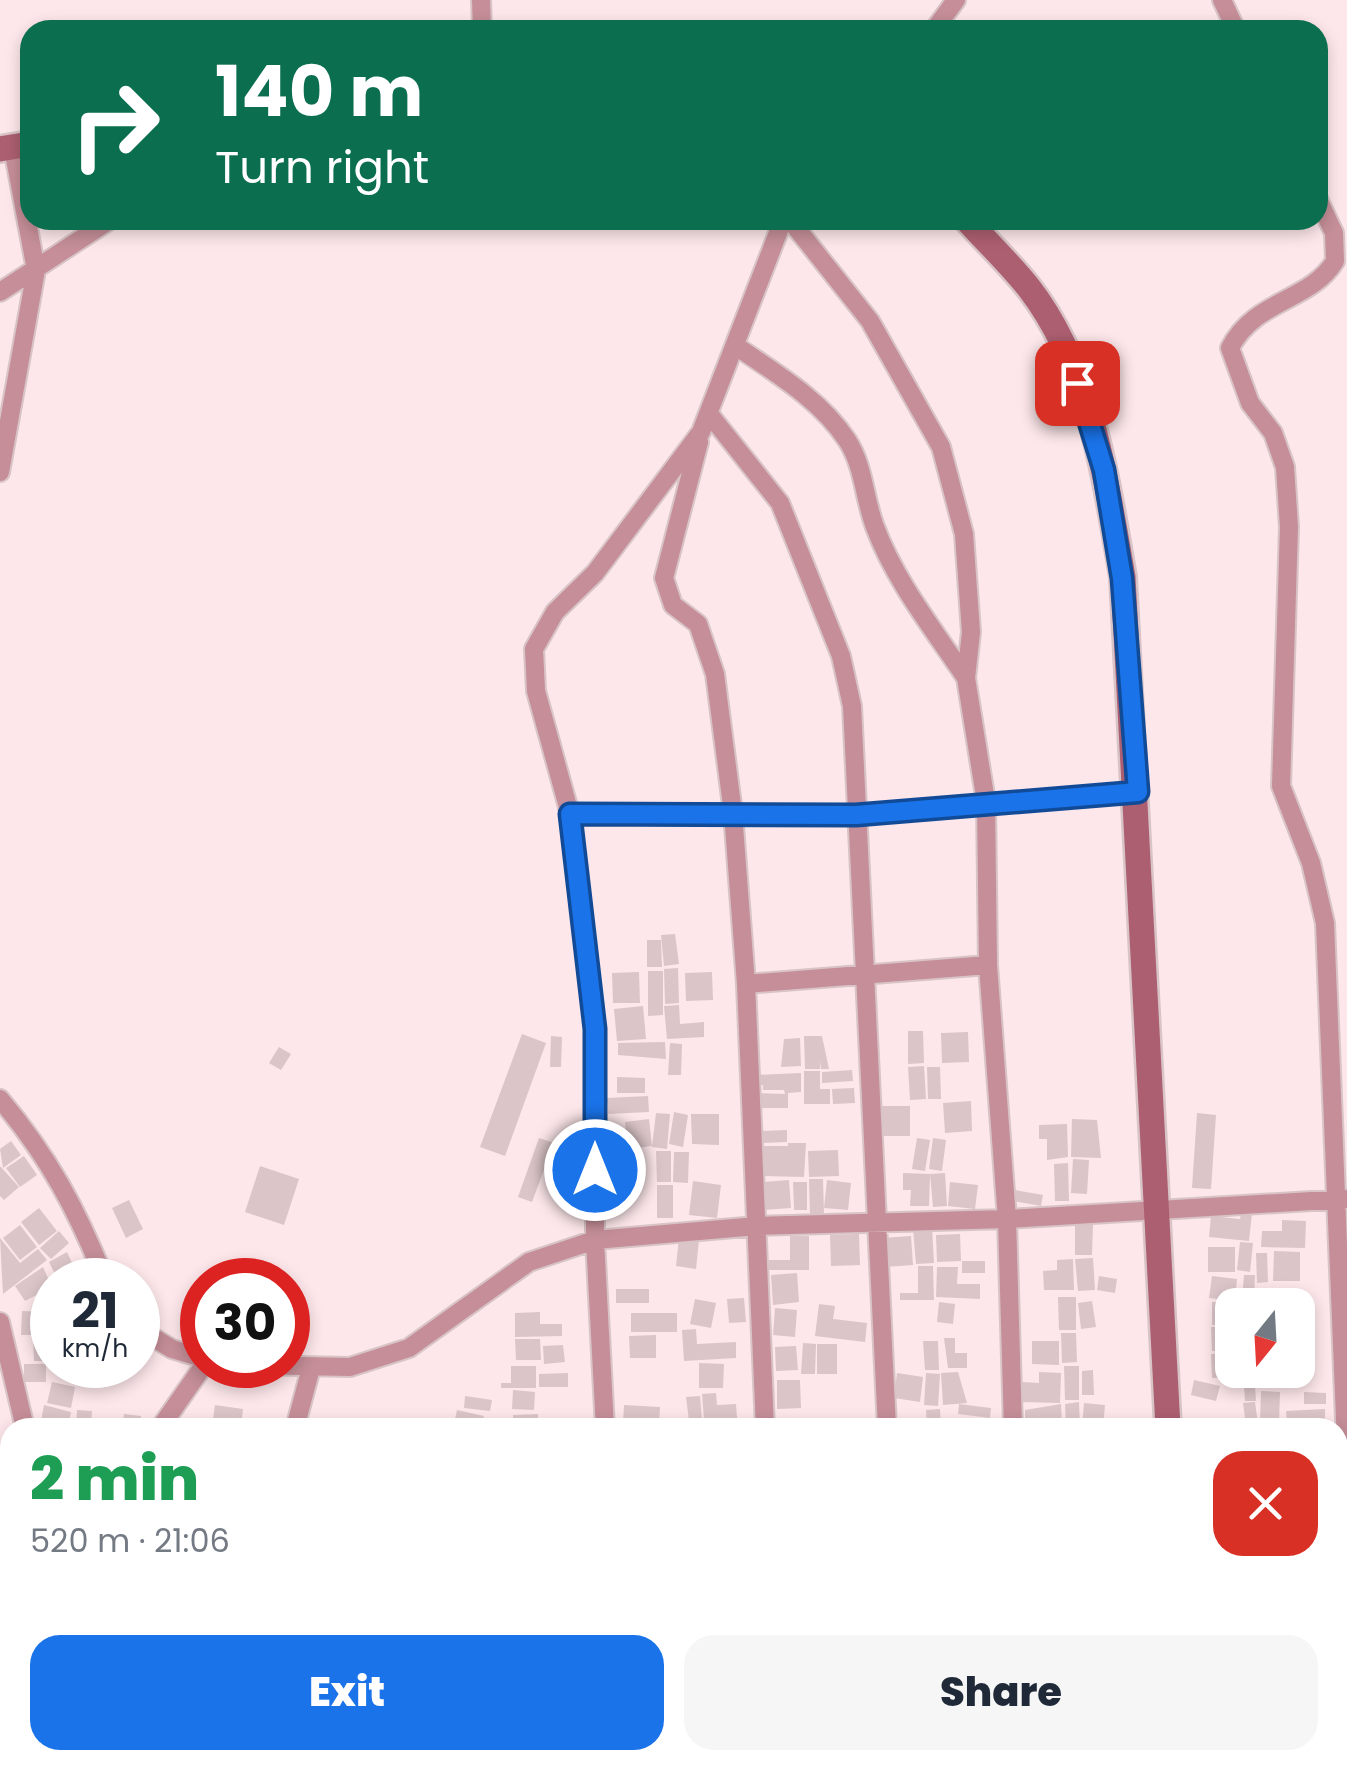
<!DOCTYPE html>
<meta charset="utf-8">
<style>
:root{--surface:#fff;--page:#f6f6f7;--text:#1f2937;--muted:#747a83;--accent:#1a73e8}
body{margin:0;font-family:Poppins,sans-serif;background:var(--page);color:var(--text);height:100vh;display:flex;flex-direction:column;font-size:38px;white-space:nowrap}
*{box-sizing:border-box;margin:0}
p{font-size:32px;color:var(--muted)}
.icon{flex:none;width:55px;height:55px;fill:none;stroke:currentColor;stroke-width:2;stroke-linecap:round;stroke-linejoin:round}
.map{position:relative;flex:1;overflow:hidden}
.details{position:absolute;left:0px;top:1418px;width:1348px;height:352px;display:flex;flex-direction:column;background:var(--surface);border-radius:30px 30px 0 0;box-shadow:0 5px 15px #0003}
.details>*{flex:none}
.banner{position:absolute;left:20px;top:20px;width:1308px;height:210px;border-radius:30px;box-shadow:0 5px 15px #0003;background:#0b6e4f;color:#fff;overflow:hidden}
.needle{width:65px;rotate:198deg}
.fabs{position:absolute;left:1215px;top:1288px;display:grid;gap:20px}
.fabs a{display:grid;place-items:center;width:100px;height:100px;border-radius:20px;background:var(--surface);box-shadow:0 5px 15px #0003;font-size:50px}
.speed{position:absolute;left:30px;top:1258px;display:flex;gap:20px;font-size:50px;font-weight:700;text-align:center}
.speed>*{display:grid;place-content:center;width:130px;height:130px;border-radius:50%;background:var(--surface);box-shadow:0 5px 15px #0003;line-height:1}
.speed small{font-size:25px;font-weight:400}
.speed .limit{border:15px solid #d22;background:#fff;color:#111}
.pin{position:absolute;display:grid;place-items:center;width:85px;height:85px;color:#fff;margin:-42px;border-radius:20px;box-shadow:0 5px 15px #0006}
.me{position:absolute;width:110px;margin:-55px;rotate:0deg;stroke-linejoin:round;filter:drop-shadow(0 0 8px #0008)}
.turn{display:flex;align-items:center;gap:35px;height:210px;padding:0 30px;font-size:45px}
.turn .icon{width:130px;height:130px;stroke-width:2.5}
.turn b{display:block;font-size:70px;line-height:85px}
.round{display:grid;place-items:center;flex:none;width:105px;height:105px;border-radius:30px;background:var(--page)}
.overview{display:flex;align-items:center;justify-content:space-between;height:170px;padding:0 30px}
h1{font-size:60px;font-weight:800;line-height:75px;color:#1e9e55}
.cta{display:flex;gap:20px;margin-top:auto;padding:20px 30px}
.cta a{flex:1;height:115px;border-radius:30px;background:var(--accent);color:#fff;font-size:40px;font-weight:800;line-height:115px;text-align:center}
.cta a+a{background:var(--page);color:var(--text)}
.map>svg:first-child{display:block}
.building{fill:#dbc5c8}
.lines{fill:none;stroke-linecap:round;stroke-linejoin:round}
.street-casing{stroke:#d8c4c7;stroke-width:22}
.secondary-casing{stroke:#d8c4c7;stroke-width:30}
.street{stroke:#c58e98;stroke-width:18}
.secondary{stroke:#ac5f70;stroke-width:25}
.route-casing{stroke:#114b97;stroke-width:25}
.route{stroke:#1a73e8;stroke-width:18}
</style>
<div class="map">
<svg width="1347" height="1768" viewBox="0 0 1347 1768">
<rect width="100%" height="100%" fill="#fde7ea"/>
<path class="building" d="M675 934 679 964 664 966 661 935Z
M647 940H661L662 967H647Z
M678 968 679 1003 665 1004 664 969Z
M648 971H663V1015L648 1016Z
M639 972 640 1003H613L612 973Z
M712 972 713 1000 686 1001 685 973Z
M679 1005 680 1024 704 1022V1037L667 1039 664 1006Z
M643 1006 646 1039 617 1041 614 1009Z
M908 1031H923L924 1063 908 1064Z
M968 1032 969 1062 942 1063 941 1033Z
M522 1034 546 1043 505 1156 480 1147Z
M551 1036 562 1037 561 1067H550Z
M804 1036H822L829 1069H821V1061L820 1069H805Z
M800 1038 801 1066 781 1067 784 1039Z
M665 1042 666 1059 618 1055V1043Z
M670 1043 682 1044 681 1075H668Z
M279 1047 291 1054 281 1070 269 1063Z
M924 1066 926 1099 910 1100 908 1067Z
M927 1067H940L941 1099H928Z
M852 1070 853 1081 822 1083V1072Z
M804 1071H820V1089H830V1104H804Z
M801 1073V1092L788 1093V1108H753V1093L785 1094 784 1090H763V1085H754V1075Z
M617 1077 645 1078V1093H617Z
M854 1088 855 1103 833 1104 832 1089Z
M648 1096 649 1112 608 1114 607 1098Z
M971 1101 972 1131 945 1133 943 1103Z
M882 1106H910V1136H882Z
M674 1112 688 1115 683 1147 669 1144Z
M656 1113 670 1114 667 1149 652 1147Z
M1197 1113 1216 1115 1211 1189 1192 1188Z
M691 1114H719V1145L692 1144Z
M649 1119 652 1146 628 1149 625 1122Z
M1072 1119 1097 1120 1101 1158 1071 1157Z
M1067 1124 1068 1157 1047 1160V1139H1039V1125Z
M787 1130V1142L759 1143V1131Z
M539 1138 554 1143 532 1202 518 1197Z
M917 1138 930 1140 925 1171 912 1169Z
M933 1138 946 1140 942 1171 929 1169Z
M11 1141 21 1155 3 1168 0 1149Z
M788 1143H806L804 1177 762 1176 763 1146H788Z
M838 1150 839 1176 809 1177 808 1151Z
M656 1151H671V1182H657Z
M674 1152H689L688 1183 673 1182Z
M24 1156 37 1175 20 1187 6 1168Z
M1073 1159 1089 1160 1087 1194 1071 1193Z
M1068 1163 1069 1201H1055L1054 1164Z
M0 1166 19 1187 4 1200 0 1196Z
M260 1166 299 1179 284 1225 245 1212Z
M903 1173 930 1174 929 1206H910L911 1190H903Z
M945 1173 947 1206 933 1207 930 1174Z
M809 1179H823L824 1214 810 1215Z
M789 1180 791 1208 764 1210 763 1182Z
M827 1180 851 1183 848 1210 824 1208Z
M693 1181 721 1185 717 1218 689 1215Z
M793 1182H807V1210H794Z
M950 1182 978 1185 975 1209 948 1206Z
M657 1185H673V1218H657Z
M1009 1189 1043 1195 1041 1206 1007 1200Z
M129 1200 143 1229 126 1238 112 1208Z
M39 1208 57 1231 39 1245 21 1222Z
M1241 1212 1252 1213 1249 1241 1209 1237 1211 1216 1240 1219Z
M1282 1220 1306 1221 1305 1248 1261 1247 1262 1231H1282Z
M1075 1223 1093 1224 1092 1255H1075Z
M20 1225 37 1247 20 1260 3 1238Z
M932 1227 934 1263 916 1264 913 1229Z
M59 1231 69 1243 51 1259 40 1248Z
M859 1234 860 1265 831 1266 830 1235Z
M960 1234 961 1261 937 1262 936 1235Z
M790 1236H809V1270H768L769 1260H790Z
M911 1236 913 1265 884 1267 882 1238Z
M0 1238 20 1263 38 1249 47 1260 3 1294Z
M679 1238 699 1240 696 1269 676 1266Z
M1240 1242 1253 1243 1250 1272 1237 1270Z
M1208 1247H1235V1272H1208Z
M1274 1251 1300 1252V1281H1273Z
M67 1252 80 1280H58L49 1262Z
M1256 1253H1267L1268 1282 1257 1283Z
M1093 1258 1095 1290 1078 1291 1075 1259Z
M1073 1259 1074 1290H1044L1043 1271 1057 1270V1260Z
M962 1261H985V1273H962Z
M918 1266H933L934 1300H900V1293H918Z
M43 1267 52 1287 25 1301 15 1286Z
M937 1267H958L957 1284H980V1299L936 1297Z
M797 1273 799 1302 773 1305 771 1275Z
M1244 1275H1255L1254 1300 1242 1299Z
M1099 1276 1117 1279 1115 1293 1097 1290Z
M1212 1276 1237 1279 1235 1301 1209 1298Z
M616 1289H649V1303H616Z
M1058 1297H1076V1330H1059Z
M744 1298 746 1322 729 1323 727 1299Z
M695 1299 716 1303 711 1328 690 1324Z
M1092 1301 1096 1327 1081 1329 1078 1303Z
M939 1302 955 1304 953 1324 937 1322Z
M1212 1302H1232V1326L1212 1325Z
M819 1304 835 1306 833 1319 867 1323 865 1342 815 1336Z
M775 1308 797 1310 795 1337 773 1335Z
M22 1311 50 1312 49 1335H21Z
M540 1312V1324H562V1336L515 1337V1313Z
M631 1313H677V1332H631Z
M1211 1327H1232V1351H1212Z
M696 1329 697 1344 736 1342V1358L684 1361 682 1330Z
M1061 1333H1076L1077 1362 1062 1363Z
M656 1335V1358H630L629 1336Z
M52 1338V1361H34L33 1339Z
M944 1338H955V1353H967V1368H948Z
M515 1339H540L541 1360H516Z
M923 1341H938L939 1370H925Z
M1032 1341H1059V1365L1032 1364Z
M803 1343 816 1344 815 1374H801Z
M817 1344H837V1374H817Z
M563 1345 565 1362 544 1364 543 1346Z
M796 1346 798 1370 776 1371 775 1347Z
M1232 1353V1370H1239L1240 1377 1212 1378 1211 1354Z
M1298 1354H1306L1307 1384 1280 1385V1370H1298Z
M699 1363 724 1364 723 1388H699Z
M24 1364H46V1382H24Z
M91 1365H125L124 1380 90 1378Z
M511 1366H536V1388H501V1383H511Z
M1064 1366H1079V1400H1065Z
M1093 1370 1094 1395H1082V1371Z
M1243 1370H1254L1256 1401H1245Z
M958 1372 967 1403 943 1405 941 1373Z
M1039 1372 1061 1373 1060 1403 1021 1402 1022 1382 1039 1383Z
M568 1373V1387H539V1374Z
M897 1373 923 1377 920 1402 894 1398Z
M926 1373 940 1374 938 1406 924 1405Z
M777 1380H800L801 1408 777 1409Z
M1194 1380 1220 1386 1216 1401 1191 1395Z
M52 1382 75 1387 71 1408 47 1403Z
M513 1390 535 1392 534 1410 512 1409Z
M1261 1391 1280 1392 1279 1423 1260 1421Z
M1304 1392 1326 1393V1404H1304Z
M716 1393 717 1405 736 1404 737 1418 704 1420 702 1394Z
M465 1396 492 1400 490 1411 464 1408Z
M700 1396 702 1420 689 1421 686 1397Z
M1079 1402 1080 1428H1066L1065 1404Z
M1255 1402 1258 1424 1246 1425 1243 1403Z
M1084 1403 1105 1405 1103 1428H1082Z
M959 1404 991 1408 990 1418 958 1414Z
M1061 1404 1062 1428H1025V1410Z
M44 1405 71 1412 68 1428 40 1427Z
M215 1405 243 1409 241 1428 212 1427Z
M624 1405 660 1407 659 1425 623 1424Z
M940 1409 941 1428H927L926 1410Z
M1325 1409V1420L1287 1422 1286 1411Z
M77 1410 92 1411 91 1428H76Z
M457 1410 484 1416 481 1428H453Z
M124 1414 141 1416 140 1428H103L104 1420 123 1423Z
M538 1414V1428H513V1415Z
M775 1418H803V1428H775Z
M7 1497 10 1541 0 1542V1498Z
M10 1665V1692L0 1693V1666Z
M383 1760V1768H340V1762Z
M506 1760H551V1768H538L537 1762 507 1767Z
M997 1761 998 1768H960V1762Z"/>
<g class="lines">
<defs>
<path id="street" d="M481 0 482 30
M1222 0 1236 30
M934 30 956 0
M1318 199 1334 233 1335 261C1310 302 1255 299 1230 348L1250 403 1273 433 1285 467 1289 527 1281 786 1311 863 1325 923 1347 1468
M790 220 870 321 941 447 964 534 971 632 966 678 986 802 988 965 1007 1219 1013 1428
M0 292 110 220
M736 346C775 373 820 399 847 440 864 466 864 498 875 527 895 581 934 630 966 678
M710 415 780 503 841 656 852 706 887 1428
M699 442 664 578 673 605 698 624 715 674 733 813 746 984 765 1428
M0 472 36 270 13 148
M570 814 856 815 1137 792
M746 984 988 965
M0 1099C49 1157 77 1210 105 1280
M0 1322 25 1428
M138 1328 172 1349 202 1358
M251 1365 350 1367 409 1348 529 1262 595 1240 757 1226 1007 1219 1345 1199
M160 1428 204 1365
M295 1428 311 1368
M605 1428 595 1240V1029L570 814 536 691 534 649 555 612 595 573 701 432 783 220
M0 1588 10 1597
M0 1740 10 1739
M42 1760 43 1768
M313 1760 314 1768
M623 1760V1768
M779 1760 780 1768
M902 1760V1768
M1027 1760 1028 1768"/>
<path id="secondary" d="M0 149 30 144
M967 220C987 242 1010 264 1029 288 1091 368 1106 480 1123 577L1168 1428
M1188 1760V1768"/>
</defs>
<use href="#street" class="street-casing"/>
<use href="#secondary" class="secondary-casing"/>
<use href="#street" class="street"/>
<use href="#secondary" class="secondary"/>
</g>
<g class="lines">
<defs>
<path id="route" d="M595 1170V1029L570 814 856 815 1138 792 1122 578 1104 470 1077 383"/>
</defs>
<use href="#route" class="route-casing"/>
<use href="#route" class="route"/>
</g>
</svg>
<div class="fabs">
<a><svg class="needle" viewBox="-14 -14 28 28"><path d="M0-13l5 13h-10z" fill="#e53935"/><path d="M0 13l5-13h-10z" fill="#747a83"/></svg></a>
</div>
<div class="speed"><div>21<small>km/h</small></div><div class="limit">30</div></div>
<div class="pin" style="left:1077px;top:383px;background:#d93025"><svg class="icon" aria-label="arrive" viewBox="0 0 24 24"><path d="M6 21V4h12l-3 4 3 4H6"/></svg></div>
<svg class="me" style="left:595px;top:1170px" viewBox="-20 -20 40 40"><circle r="17" fill="#1a73e8" stroke="#fff" stroke-width="3"/><path d="M0-11L8 9 0 5-8 9z" fill="#fff"/></svg>
<div class="banner">
<div class="turn"><svg class="icon" aria-label="right" viewBox="0 0 24 24"><path d="M7 20v-9h11M14 6l5 5-5 5"/></svg><div><b>140 m</b>Turn right</div></div>
</div>
<section class="details">
<div class="overview"><div><h1>2 min</h1><p>520 m · 21:06</p></div><a class="round" style="background:#d93025;color:#fff"><svg class="icon" aria-label="close" viewBox="0 0 24 24"><path d="M6 6l12 12M18 6L6 18"/></svg></a></div>
<div class="cta"><a>Exit</a><a>Share</a></div>
</section>
</div>
